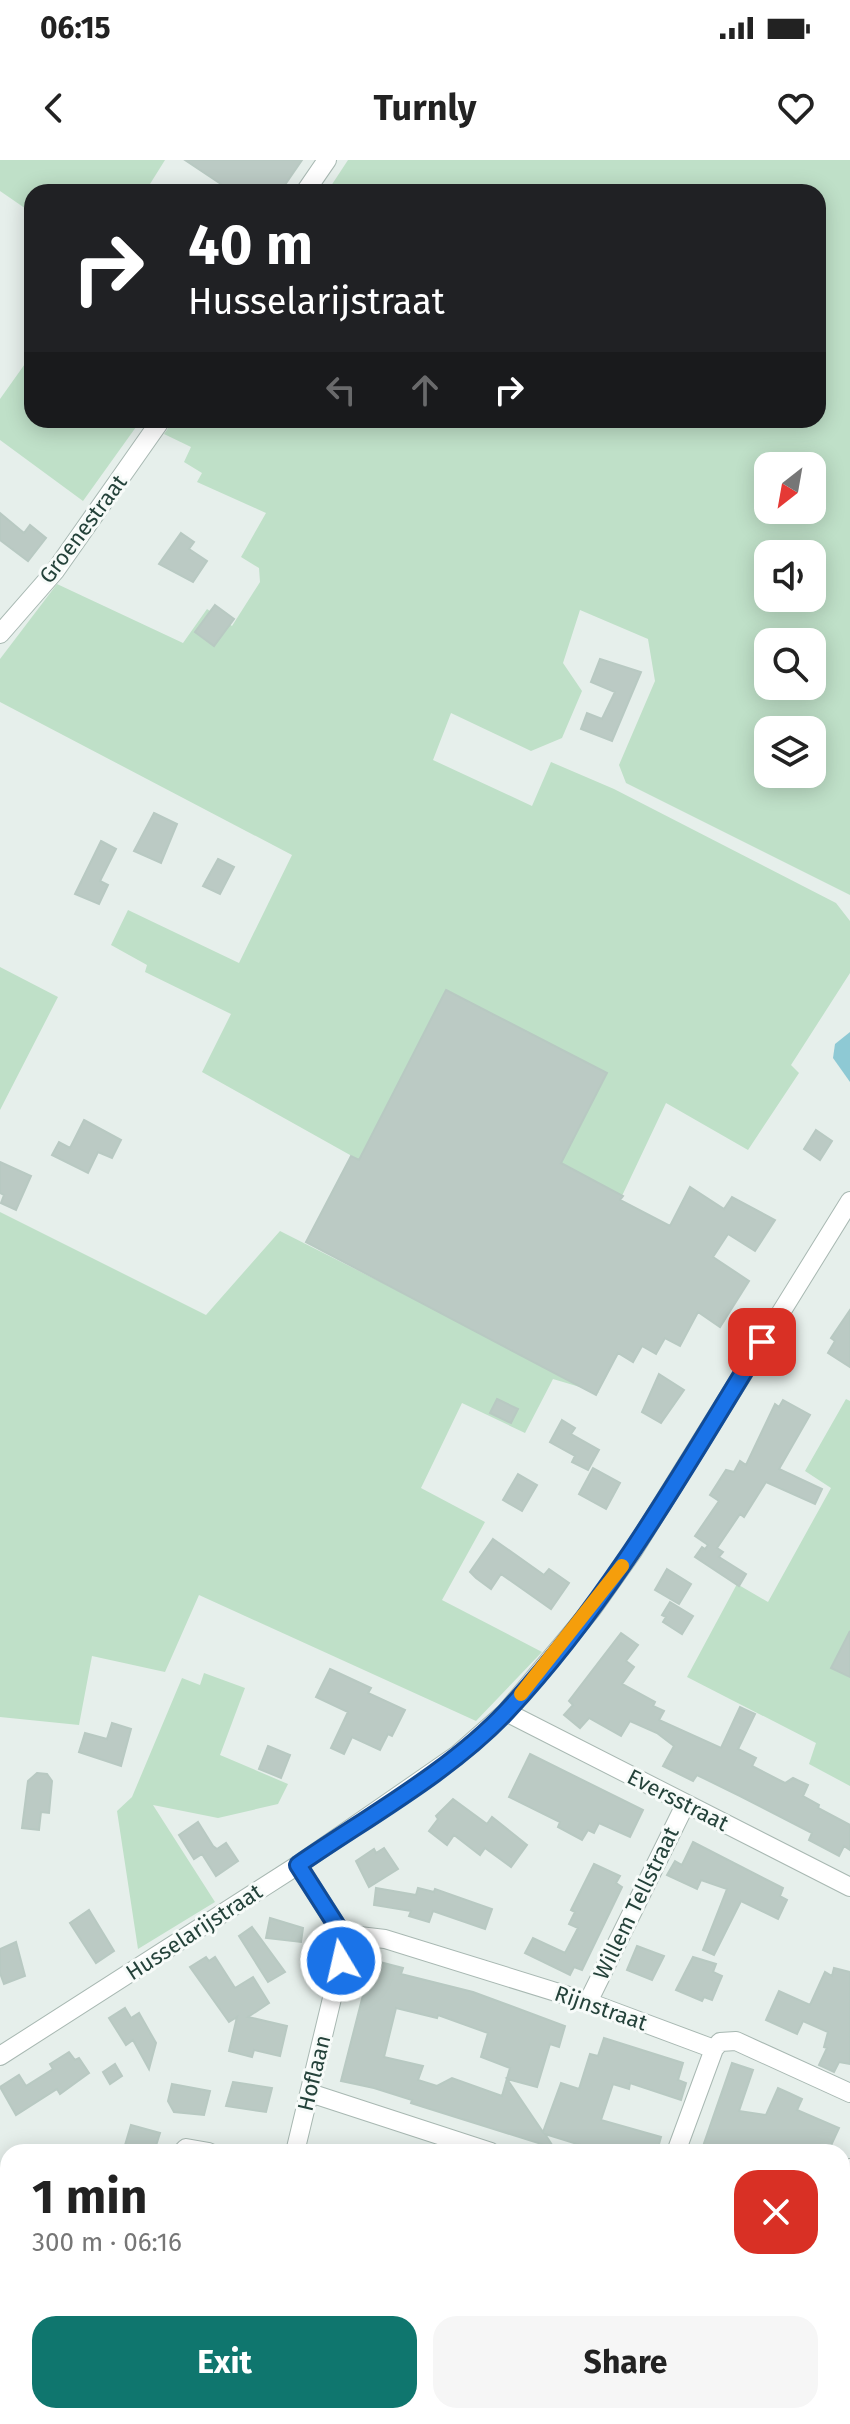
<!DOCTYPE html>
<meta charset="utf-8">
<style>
:root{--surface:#fff;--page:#f6f6f6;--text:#222;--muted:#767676;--accent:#0f766e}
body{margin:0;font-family:"Fira Sans",sans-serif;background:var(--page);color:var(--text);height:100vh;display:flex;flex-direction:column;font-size:30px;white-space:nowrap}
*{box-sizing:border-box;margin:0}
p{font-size:26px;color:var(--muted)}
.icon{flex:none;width:44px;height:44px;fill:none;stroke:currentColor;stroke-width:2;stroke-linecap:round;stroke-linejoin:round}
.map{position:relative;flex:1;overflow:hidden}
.panel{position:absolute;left:0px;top:1984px;width:850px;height:280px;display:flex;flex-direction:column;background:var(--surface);border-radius:24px 24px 0 0;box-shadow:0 4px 20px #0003}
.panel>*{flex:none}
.banner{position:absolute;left:24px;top:24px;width:802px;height:244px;border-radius:24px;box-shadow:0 4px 20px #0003;background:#202124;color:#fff;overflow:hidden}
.needle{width:52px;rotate:211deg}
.buttons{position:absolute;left:754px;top:292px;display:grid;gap:16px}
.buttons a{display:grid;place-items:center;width:72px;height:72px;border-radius:16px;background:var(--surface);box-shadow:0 4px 20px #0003;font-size:40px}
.pin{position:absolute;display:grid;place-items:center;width:68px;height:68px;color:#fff;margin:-34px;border-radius:16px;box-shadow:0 4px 12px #0006}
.me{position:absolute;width:88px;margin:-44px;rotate:351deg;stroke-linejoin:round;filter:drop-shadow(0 0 6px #0008)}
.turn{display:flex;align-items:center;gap:28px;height:168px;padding:0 32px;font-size:36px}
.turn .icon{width:104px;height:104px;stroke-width:2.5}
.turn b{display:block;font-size:56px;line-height:68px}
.lanes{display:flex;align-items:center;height:76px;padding:0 32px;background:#0003;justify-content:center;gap:40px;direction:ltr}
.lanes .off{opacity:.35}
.round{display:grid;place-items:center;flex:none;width:84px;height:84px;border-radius:24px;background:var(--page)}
.summary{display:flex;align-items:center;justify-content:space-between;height:136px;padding:0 32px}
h1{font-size:48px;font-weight:700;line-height:60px}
.button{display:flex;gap:16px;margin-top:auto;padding:16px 32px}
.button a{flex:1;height:92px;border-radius:24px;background:var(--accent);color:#fff;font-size:32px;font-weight:700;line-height:92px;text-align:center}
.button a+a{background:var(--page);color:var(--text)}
.status{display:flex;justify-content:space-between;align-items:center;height:56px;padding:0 40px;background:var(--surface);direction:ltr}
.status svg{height:22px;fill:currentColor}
header{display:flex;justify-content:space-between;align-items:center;height:104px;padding:0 32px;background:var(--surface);font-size:36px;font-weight:700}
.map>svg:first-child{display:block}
.built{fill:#d4dfda}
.green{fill:#bfe0c8;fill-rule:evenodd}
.water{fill:#8ec9d4}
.building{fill:#bbcac4;stroke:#b8c9c2;stroke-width:2;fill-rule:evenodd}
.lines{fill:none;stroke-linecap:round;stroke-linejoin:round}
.minor-casing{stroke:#a8b8b2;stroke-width:20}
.minor{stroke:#fff;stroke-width:18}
.route-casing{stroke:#114b97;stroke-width:20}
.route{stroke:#1a73e8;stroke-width:14}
.slow{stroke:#f59e0b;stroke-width:14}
.labels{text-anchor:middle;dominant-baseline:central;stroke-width:6;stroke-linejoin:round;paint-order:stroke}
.street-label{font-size:22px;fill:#24423a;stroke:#f7fbf9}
</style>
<div class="status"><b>06:15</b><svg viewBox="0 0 49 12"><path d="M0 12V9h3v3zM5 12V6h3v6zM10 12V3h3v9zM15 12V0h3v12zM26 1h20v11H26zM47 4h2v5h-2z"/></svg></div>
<header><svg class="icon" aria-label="back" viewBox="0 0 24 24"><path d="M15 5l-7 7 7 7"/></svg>Turnly<svg class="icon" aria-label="heart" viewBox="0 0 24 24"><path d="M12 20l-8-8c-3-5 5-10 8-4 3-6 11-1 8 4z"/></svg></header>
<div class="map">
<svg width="850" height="2264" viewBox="0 0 850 2264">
<rect width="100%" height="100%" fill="#e6efeb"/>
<path class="built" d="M311 2256H572L570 2264H309Z"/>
<path class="green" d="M0 0H165L145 32H32V53L0 31Z
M348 0H850V735L626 623 619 605 655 521 648 479 580 450 563 503 582 531 562 578 531 591 451 553 433 600 532 646 551 602 614 629 836 743 850 761V813L791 905 799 913 748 990 666 943 621 1038 404 914 359 1000 202 912 231 854 145 812 147 805 111 785 128 750 239 803 292 695 0 542V499L57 424 183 483 207 449 232 466 260 422 259 408 241 397 266 353 197 322 202 313 184 302 191 287 164 274 174 260H818V32H327ZM768 306H812V350H768ZM768 394H812V438H768ZM768 482H812V526H768ZM768 570H812V614H768Z
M32 194V260H141L83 341 0 280V239Z
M0 807 58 837 0 950Z
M0 1052 206 1155 280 1071 600 1233 553 1219 525 1273 462 1243 421 1328 485 1362 442 1440 542 1492 476 1561 199 1435 165 1512 92 1496 79 1565 0 1557Z
M846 1239 850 1241V1626L809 1604 816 1583 687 1517 737 1424 768 1442 831 1328 805 1311Z
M204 1513 245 1528 220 1595 288 1624 278 1644 218 1658 153 1645 215 1742 138 1789 117 1651 132 1637 182 1518 200 1525Z"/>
<path class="water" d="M850 872V922L833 898 835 884Z"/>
<path class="building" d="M185 0H302L280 32H233Z
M0 353 24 373 30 365 46 378 28 401 0 380Z
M181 373 194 382 189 389 207 401 193 422 159 404Z
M215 445 234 459 214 486 195 472Z
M600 499 641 512 612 581 581 569 587 553 602 559 615 532 591 522Z
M154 653 177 664 161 703 134 691Z
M101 681 116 689 100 721 108 725 99 744 75 734Z
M218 699 234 707 220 734 203 726Z
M446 830 607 913 561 1003 623 1036 620 1040 670 1066 690 1027 724 1049 732 1037 775 1060 755 1091 728 1074 713 1097 749 1121 720 1167 698 1152 680 1186 665 1178 656 1194 642 1186 633 1202 618 1193 596 1235 306 1082 351 996 359 1000Z
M84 960 121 980 112 998 98 992 88 1013 52 995 59 982 70 988Z
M816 970 832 981 820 1000 804 989Z
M0 1002 31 1016 16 1050 1 1043 4 1035 0 1033Z
M850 1150V1207L828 1193 835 1181 831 1178Z
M659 1214 684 1230 661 1263 642 1252Z
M497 1239 518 1249 511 1263 490 1253Z
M783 1240 810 1255 779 1309 822 1329 815 1344 766 1322 744 1357 740 1354 717 1388 723 1392 719 1397 746 1414 739 1426 695 1397 702 1387 705 1389 708 1385 695 1376 719 1341 710 1335 726 1310 734 1312 740 1301 746 1305 775 1244 779 1247Z
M562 1260 575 1268 571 1274 599 1290 588 1310 572 1302 575 1296 550 1282Z
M593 1308 620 1323 606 1349 579 1334Z
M518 1314 537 1325 522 1351 503 1340Z
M493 1379 544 1415 549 1409 569 1423 551 1449 501 1414 491 1429 476 1418 470 1412Z
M667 1409 691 1424 679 1444 655 1430Z
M670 1442 693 1456 682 1474 663 1462 666 1457 662 1455Z
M850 1471V1517L831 1508Z
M621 1473 638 1485 626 1501 634 1507 622 1524 655 1542 653 1546 664 1551 659 1560 721 1588 740 1547 755 1554 738 1589 756 1598 752 1606 785 1623 793 1618 808 1625 803 1636 819 1645 818 1648 850 1665V1690L844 1686 839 1696 809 1680 812 1673 740 1636 697 1615 693 1621 663 1606 674 1586 657 1573 630 1561 621 1576 589 1558 580 1568 564 1555 573 1545 569 1541Z
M330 1509 371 1528 368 1533 405 1550 392 1576 388 1574 380 1590 352 1577 344 1594 331 1588 348 1552 316 1537Z
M112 1563 131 1569 121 1606 79 1592 85 1573 107 1579Z
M268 1586 290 1595 281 1618 259 1609Z
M530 1594 643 1650 630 1677 599 1663 594 1673 588 1670 582 1680 558 1667 560 1662 509 1637Z
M37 1613 47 1614 52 1621 49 1653 41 1652 39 1670 22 1668 28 1621Z
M453 1639 487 1664 492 1657 527 1685 511 1707 485 1688 480 1695 454 1675 447 1685 429 1671 438 1659 436 1656Z
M198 1662 213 1686 217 1689 226 1683 238 1701 216 1716 202 1694 194 1699 179 1675Z
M693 1682 783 1728 780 1736 787 1740 778 1759 741 1741 714 1795 703 1790 727 1729 701 1720 697 1729 667 1715 675 1701 682 1705Z
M384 1688 398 1709 369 1727 356 1701 374 1689 376 1693Z
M594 1704 620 1716 616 1723 622 1727 582 1810 574 1807 570 1815 525 1793 533 1778 565 1793 578 1768 569 1764 575 1752 571 1750Z
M376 1728 416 1735 418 1728 434 1732 435 1729 492 1749 485 1769 433 1751 429 1762 409 1756 411 1751 374 1745Z
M89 1750 114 1791 96 1803 70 1763Z
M270 1758 303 1768 301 1782 266 1778Z
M252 1767 285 1812 268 1822 239 1776Z
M16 1782 25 1816 4 1824 0 1813V1789Z
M637 1786 664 1796 652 1820 627 1810Z
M206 1797 209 1801 215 1797 235 1828 253 1817 269 1843 248 1857 287 1866 280 1896 254 1890 252 1897 229 1891 237 1857 229 1862 190 1807Z
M693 1797 716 1804 713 1812 722 1816 712 1840 704 1837 702 1841 676 1830Z
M372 1800 403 1808 401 1814 473 1832 565 1866 559 1887 550 1884 537 1927 507 1919 543 1972 561 1923 579 1929 590 1894 598 1896 604 1878 683 1903 678 1920 686 1923 681 1940 630 1923 629 1929 613 1924 601 1960 661 1977 657 1991 603 1992 545 1974 554 1988 411 1943 412 1940 374 1928 341 1921ZM396 1848 437 1858 438 1855 488 1873 481 1897 510 1908 502 1936 452 1918 437 1926 418 1920 423 1906 384 1897Z
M834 1808 850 1812V1904L839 1902 834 1912 819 1905 827 1888 824 1887 828 1872 803 1861 797 1874 766 1860 779 1831 810 1845 825 1812 832 1816Z
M125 1848 131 1858 139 1853 156 1883 149 1909 133 1880 126 1885 109 1858Z
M69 1892 75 1900 79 1898 89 1913 60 1934 57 1929 16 1955 0 1927 19 1915 26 1926 53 1909 50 1904Z
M732 1903 753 1910 739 1951 766 1955 778 1928 789 1933 802 1939 797 1950 839 1968 828 1992H701Z
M115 1904 122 1916 110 1924 103 1912Z
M233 1922 272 1928 266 1952 226 1946Z
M172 1924 210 1931 204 1955 174 1952 168 1941Z
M131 1965 160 1973 154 1992H123Z"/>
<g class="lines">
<defs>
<path id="minor" d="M305 32 327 0
M0 474 55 411 161 260
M506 1552 850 1727
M342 1774 385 1779 588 1842 714 1889 720 1882 736 1881 850 1933
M588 1842 685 1645
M0 1896 298 1705 457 1595 506 1552 592 1449 633 1391 850 1041
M310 1933 491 1992
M182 1992 186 1988 209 1992
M295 1992 341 1801 342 1774 298 1705
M676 1992 714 1889
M842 2026 850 2008
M842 2125 850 2128
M0 2248 8 2251
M45 2256 123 2264
M220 2264 223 2256
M736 2264 740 2256"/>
</defs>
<use href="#minor" class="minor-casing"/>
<use href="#minor" class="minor"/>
</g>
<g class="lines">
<defs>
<path id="route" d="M341 1801 342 1774 298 1705C366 1658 451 1611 507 1551 610 1441 684 1309 762 1182"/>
</defs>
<use href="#route" class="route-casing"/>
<use href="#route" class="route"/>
<path class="slow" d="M521 1534 622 1406"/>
</g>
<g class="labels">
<g class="street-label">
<text transform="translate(83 369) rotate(-53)">Groenestraat</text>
<text transform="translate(678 1640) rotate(27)">Eversstraat</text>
<text transform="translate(636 1743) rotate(-64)">Willem Tellstraat</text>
<text transform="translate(194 1772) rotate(-33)">Husselarijstraat</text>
<text transform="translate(601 1848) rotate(19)">Rijnstraat</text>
<text transform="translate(314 1913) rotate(-76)">Hoflaan</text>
</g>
</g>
</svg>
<div class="buttons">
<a><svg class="needle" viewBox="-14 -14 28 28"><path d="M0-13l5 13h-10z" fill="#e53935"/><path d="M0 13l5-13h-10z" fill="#767676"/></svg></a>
<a><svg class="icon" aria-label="sound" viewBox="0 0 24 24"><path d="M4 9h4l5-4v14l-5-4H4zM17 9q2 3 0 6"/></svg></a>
<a><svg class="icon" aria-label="search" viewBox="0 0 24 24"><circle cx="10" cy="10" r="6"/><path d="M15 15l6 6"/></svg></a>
<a><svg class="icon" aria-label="layers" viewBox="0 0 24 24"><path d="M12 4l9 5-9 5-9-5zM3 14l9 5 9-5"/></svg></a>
</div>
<div class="pin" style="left:762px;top:1182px;background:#d93025"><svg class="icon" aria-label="arrive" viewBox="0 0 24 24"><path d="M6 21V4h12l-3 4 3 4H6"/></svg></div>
<svg class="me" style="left:341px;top:1801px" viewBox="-20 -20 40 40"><circle r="17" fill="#1a73e8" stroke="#fff" stroke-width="3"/><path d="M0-11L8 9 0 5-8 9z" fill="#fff"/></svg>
<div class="banner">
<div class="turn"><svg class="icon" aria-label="right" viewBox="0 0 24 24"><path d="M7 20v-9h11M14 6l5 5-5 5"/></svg><div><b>40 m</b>Husselarijstraat</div></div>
<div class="lanes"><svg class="icon off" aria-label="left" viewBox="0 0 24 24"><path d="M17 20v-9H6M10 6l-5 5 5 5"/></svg><svg class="icon off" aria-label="ahead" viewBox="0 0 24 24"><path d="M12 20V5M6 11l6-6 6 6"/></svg><svg class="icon" aria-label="right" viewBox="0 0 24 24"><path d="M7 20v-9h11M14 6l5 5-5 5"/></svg></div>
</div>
<section class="panel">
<div class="summary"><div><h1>1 min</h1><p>300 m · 06:16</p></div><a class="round" style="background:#d93025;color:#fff"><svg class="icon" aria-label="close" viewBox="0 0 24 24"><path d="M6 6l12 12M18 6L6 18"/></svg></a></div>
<div class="button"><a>Exit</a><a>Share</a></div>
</section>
</div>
